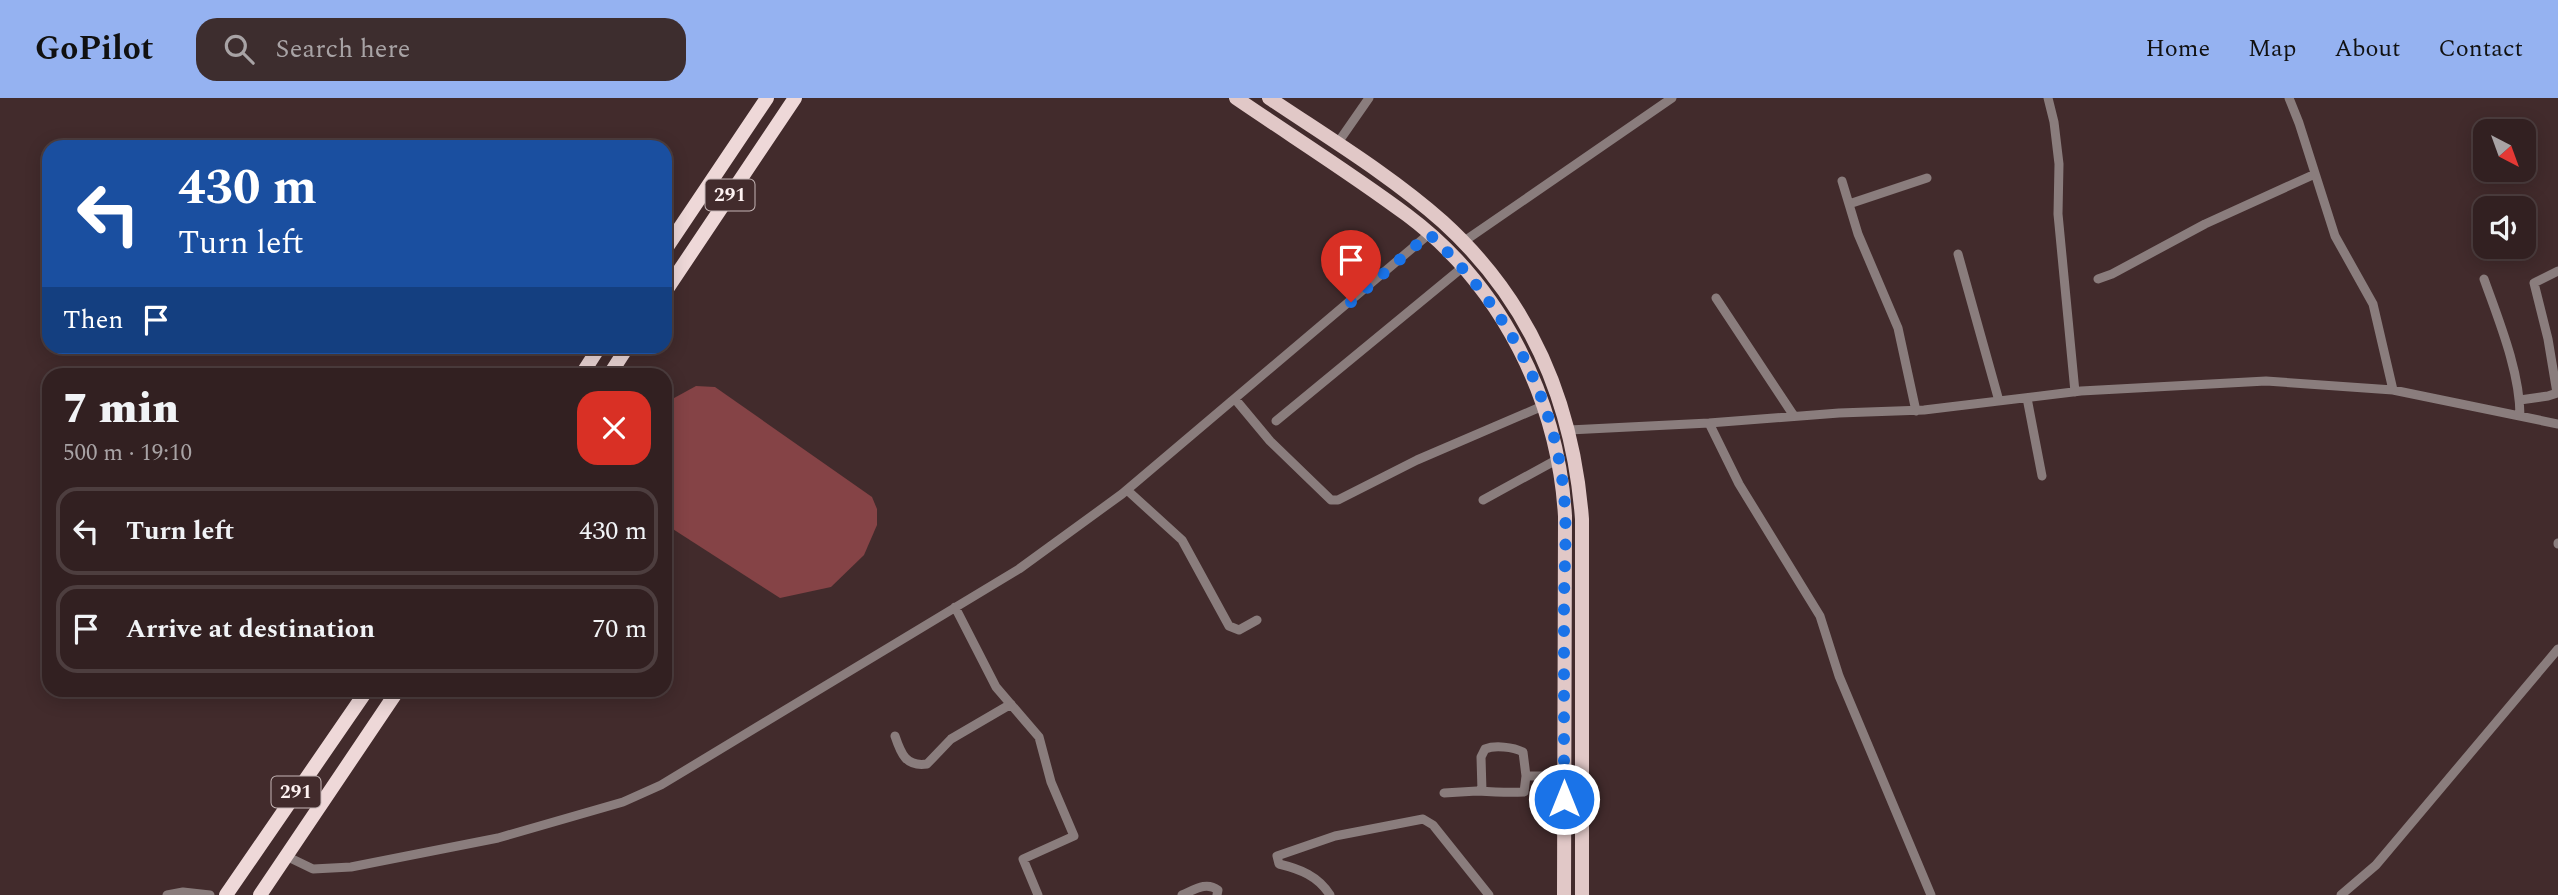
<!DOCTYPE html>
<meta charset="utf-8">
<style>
:root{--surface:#322021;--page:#3d2d2e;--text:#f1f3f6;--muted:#a8a3a5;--line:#4d3e3f;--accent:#95b2f1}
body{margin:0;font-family:Spectral,serif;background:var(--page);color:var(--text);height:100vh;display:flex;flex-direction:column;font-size:26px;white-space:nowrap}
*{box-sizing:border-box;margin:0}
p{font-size:23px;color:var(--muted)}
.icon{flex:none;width:38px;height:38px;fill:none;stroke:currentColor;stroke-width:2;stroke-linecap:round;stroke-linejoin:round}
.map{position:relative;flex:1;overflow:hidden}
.sheet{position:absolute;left:42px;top:270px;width:630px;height:329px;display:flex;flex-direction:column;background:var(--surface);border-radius:21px;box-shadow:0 4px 18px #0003,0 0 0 2px var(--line)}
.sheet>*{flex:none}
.banner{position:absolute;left:42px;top:42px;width:630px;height:214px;border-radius:21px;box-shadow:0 4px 18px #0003,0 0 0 2px var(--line);background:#1a4fa0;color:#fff;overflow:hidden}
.needle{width:46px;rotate:139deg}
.controls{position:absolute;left:2473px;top:21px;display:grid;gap:14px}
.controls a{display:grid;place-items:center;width:63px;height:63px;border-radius:14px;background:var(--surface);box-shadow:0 4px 18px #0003,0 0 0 2px var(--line);font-size:35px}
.pin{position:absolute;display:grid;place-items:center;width:60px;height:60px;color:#fff;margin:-72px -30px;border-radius:50% 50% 50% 0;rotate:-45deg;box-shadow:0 0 7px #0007}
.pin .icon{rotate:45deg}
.me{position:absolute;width:77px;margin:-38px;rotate:0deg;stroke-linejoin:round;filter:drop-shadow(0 0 5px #0008)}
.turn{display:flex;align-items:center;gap:24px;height:147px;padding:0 21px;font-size:32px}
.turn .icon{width:91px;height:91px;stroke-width:2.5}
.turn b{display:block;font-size:49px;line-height:60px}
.then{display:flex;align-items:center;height:66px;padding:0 21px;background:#0003;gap:14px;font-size:26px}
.round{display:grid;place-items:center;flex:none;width:74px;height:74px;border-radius:21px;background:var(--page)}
.headline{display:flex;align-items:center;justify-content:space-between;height:119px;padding:0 21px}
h1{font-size:42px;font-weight:800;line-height:52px}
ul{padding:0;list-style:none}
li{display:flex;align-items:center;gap:21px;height:88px;margin:0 14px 10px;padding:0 7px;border:4px solid var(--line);border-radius:21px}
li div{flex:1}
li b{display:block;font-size:26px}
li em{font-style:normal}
header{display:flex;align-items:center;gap:42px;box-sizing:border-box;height:98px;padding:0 35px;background:var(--accent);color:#111}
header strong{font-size:33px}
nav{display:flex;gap:38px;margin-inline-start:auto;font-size:24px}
.search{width:490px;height:63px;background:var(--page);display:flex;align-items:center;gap:18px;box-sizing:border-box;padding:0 24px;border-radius:21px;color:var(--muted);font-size:26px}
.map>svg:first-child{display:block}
.green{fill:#854346}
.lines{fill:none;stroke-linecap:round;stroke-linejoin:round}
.minor{stroke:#8a7d7d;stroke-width:9}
.primary{stroke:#e1c8c7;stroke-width:14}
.trunk{stroke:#eed8d8;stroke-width:14}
.route{stroke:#1a73e8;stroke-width:12;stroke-dasharray:0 21.6}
.labels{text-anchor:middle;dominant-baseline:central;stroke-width:6;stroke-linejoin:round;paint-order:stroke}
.shield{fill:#422b2c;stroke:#c5b6b6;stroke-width:2}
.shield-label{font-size:19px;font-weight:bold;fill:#fdf1f1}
</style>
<header>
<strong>GoPilot</strong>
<div class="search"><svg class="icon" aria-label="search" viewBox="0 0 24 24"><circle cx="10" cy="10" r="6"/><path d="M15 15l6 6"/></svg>Search here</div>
<nav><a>Home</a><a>Map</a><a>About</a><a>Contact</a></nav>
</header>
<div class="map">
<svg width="2558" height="797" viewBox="0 0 2558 797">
<rect width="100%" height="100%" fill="#422b2c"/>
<path class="green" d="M696 288 715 289 872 399 877 411V427L864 457 831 489 780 500 665 426V305Z"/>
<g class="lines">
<path class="minor" d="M2048 0 2054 24 2059 66 2058 116 2075 294
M2289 0 2299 25 2335 138 2373 206 2393 292
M1337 46 1369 0
M1842 83 1858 136 1898 230 1916 313
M1849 106 1927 80
M1463 144 1672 0
M1958 156 1999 303
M2098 181 2112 176 2205 126 2315 76
M2484 181C2499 223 2520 274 2520 318
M1716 200 1794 318
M2027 300 2042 378
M1235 301 1270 343 1331 402H1338L1417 362 1545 307
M2520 302 2548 298 2557 295 2548 241 2534 185 2558 173
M1276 323 1463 169
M1709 325 1739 386 1820 518 1839 578 1931 797
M1569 332 1709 325 1839 315 1924 312 2081 293 2266 283 2393 292 2558 326
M1127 392 1182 442 1229 528 1239 532 1257 522
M1483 402 1558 361
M2558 446V445
M955 509 996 589 1039 639 1051 684 1074 738 1023 761 1038 797
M895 638C901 656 906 669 927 666L951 641 1011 606
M1526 678H1564
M1444 695 1477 693C1492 694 1508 695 1524 694L1526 678 1523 654C1513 649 1495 647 1485 651L1481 659 1482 693
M286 758 313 771 351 769 498 740 623 704 661 687 1019 471 1122 396 1429 136
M167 797 183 794 210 797
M1182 797C1194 792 1206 783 1218 792L1217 797
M1330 797C1318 778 1300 771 1279 766L1277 758 1335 738 1423 721 1433 727 1489 797
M2341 797 2376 767 2558 551"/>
<path class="primary" d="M1236 0C1293 39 1352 76 1407 117 1502 188 1558 302 1565 418L1564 797
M1269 0C1327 39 1390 77 1443 124 1530 203 1573 304 1582 421V797"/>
<path class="trunk" d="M665 152 767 0
M665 194 795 0
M582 276 600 248
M610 276 628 248
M226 797 367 592
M260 797 398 592"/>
</g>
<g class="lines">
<path class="route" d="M1351 204 1429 136C1500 202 1552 290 1563 388 1568 428 1564 470 1564 510 1564 574 1564 637 1564 701"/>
</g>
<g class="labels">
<g class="shield">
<rect x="705.5" y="81.5" width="49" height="31" rx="5"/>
<rect x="271.5" y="678.5" width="49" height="31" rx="5"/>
</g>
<g class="shield-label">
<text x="730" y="97">291</text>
<text x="296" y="694">291</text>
</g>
</g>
</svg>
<div class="controls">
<a><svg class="needle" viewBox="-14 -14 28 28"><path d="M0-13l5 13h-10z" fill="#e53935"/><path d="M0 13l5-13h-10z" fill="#a8a3a5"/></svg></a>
<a><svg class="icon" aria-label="sound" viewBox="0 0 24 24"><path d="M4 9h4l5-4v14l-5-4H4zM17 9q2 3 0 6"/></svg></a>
</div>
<div class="pin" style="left:1351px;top:204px;background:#d93025"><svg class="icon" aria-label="arrive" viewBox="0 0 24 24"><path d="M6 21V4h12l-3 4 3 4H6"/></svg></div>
<svg class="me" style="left:1564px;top:701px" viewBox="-20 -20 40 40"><circle r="17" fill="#1a73e8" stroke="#fff" stroke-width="3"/><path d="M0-11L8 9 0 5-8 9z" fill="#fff"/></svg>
<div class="banner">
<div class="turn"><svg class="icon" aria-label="left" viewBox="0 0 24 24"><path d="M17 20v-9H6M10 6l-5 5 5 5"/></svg><div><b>430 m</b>Turn left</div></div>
<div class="then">Then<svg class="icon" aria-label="arrive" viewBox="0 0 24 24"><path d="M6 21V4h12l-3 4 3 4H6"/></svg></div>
</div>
<section class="sheet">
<div class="headline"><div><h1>7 min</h1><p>500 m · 19:10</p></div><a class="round" style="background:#d93025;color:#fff"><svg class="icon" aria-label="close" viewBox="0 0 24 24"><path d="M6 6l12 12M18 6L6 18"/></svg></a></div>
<ul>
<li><svg class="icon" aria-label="left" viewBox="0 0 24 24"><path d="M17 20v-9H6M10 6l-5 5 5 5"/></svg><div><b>Turn left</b></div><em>430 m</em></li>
<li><svg class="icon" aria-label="arrive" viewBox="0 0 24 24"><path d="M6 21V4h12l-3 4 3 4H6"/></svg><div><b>Arrive at destination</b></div><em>70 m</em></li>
</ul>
</section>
</div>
